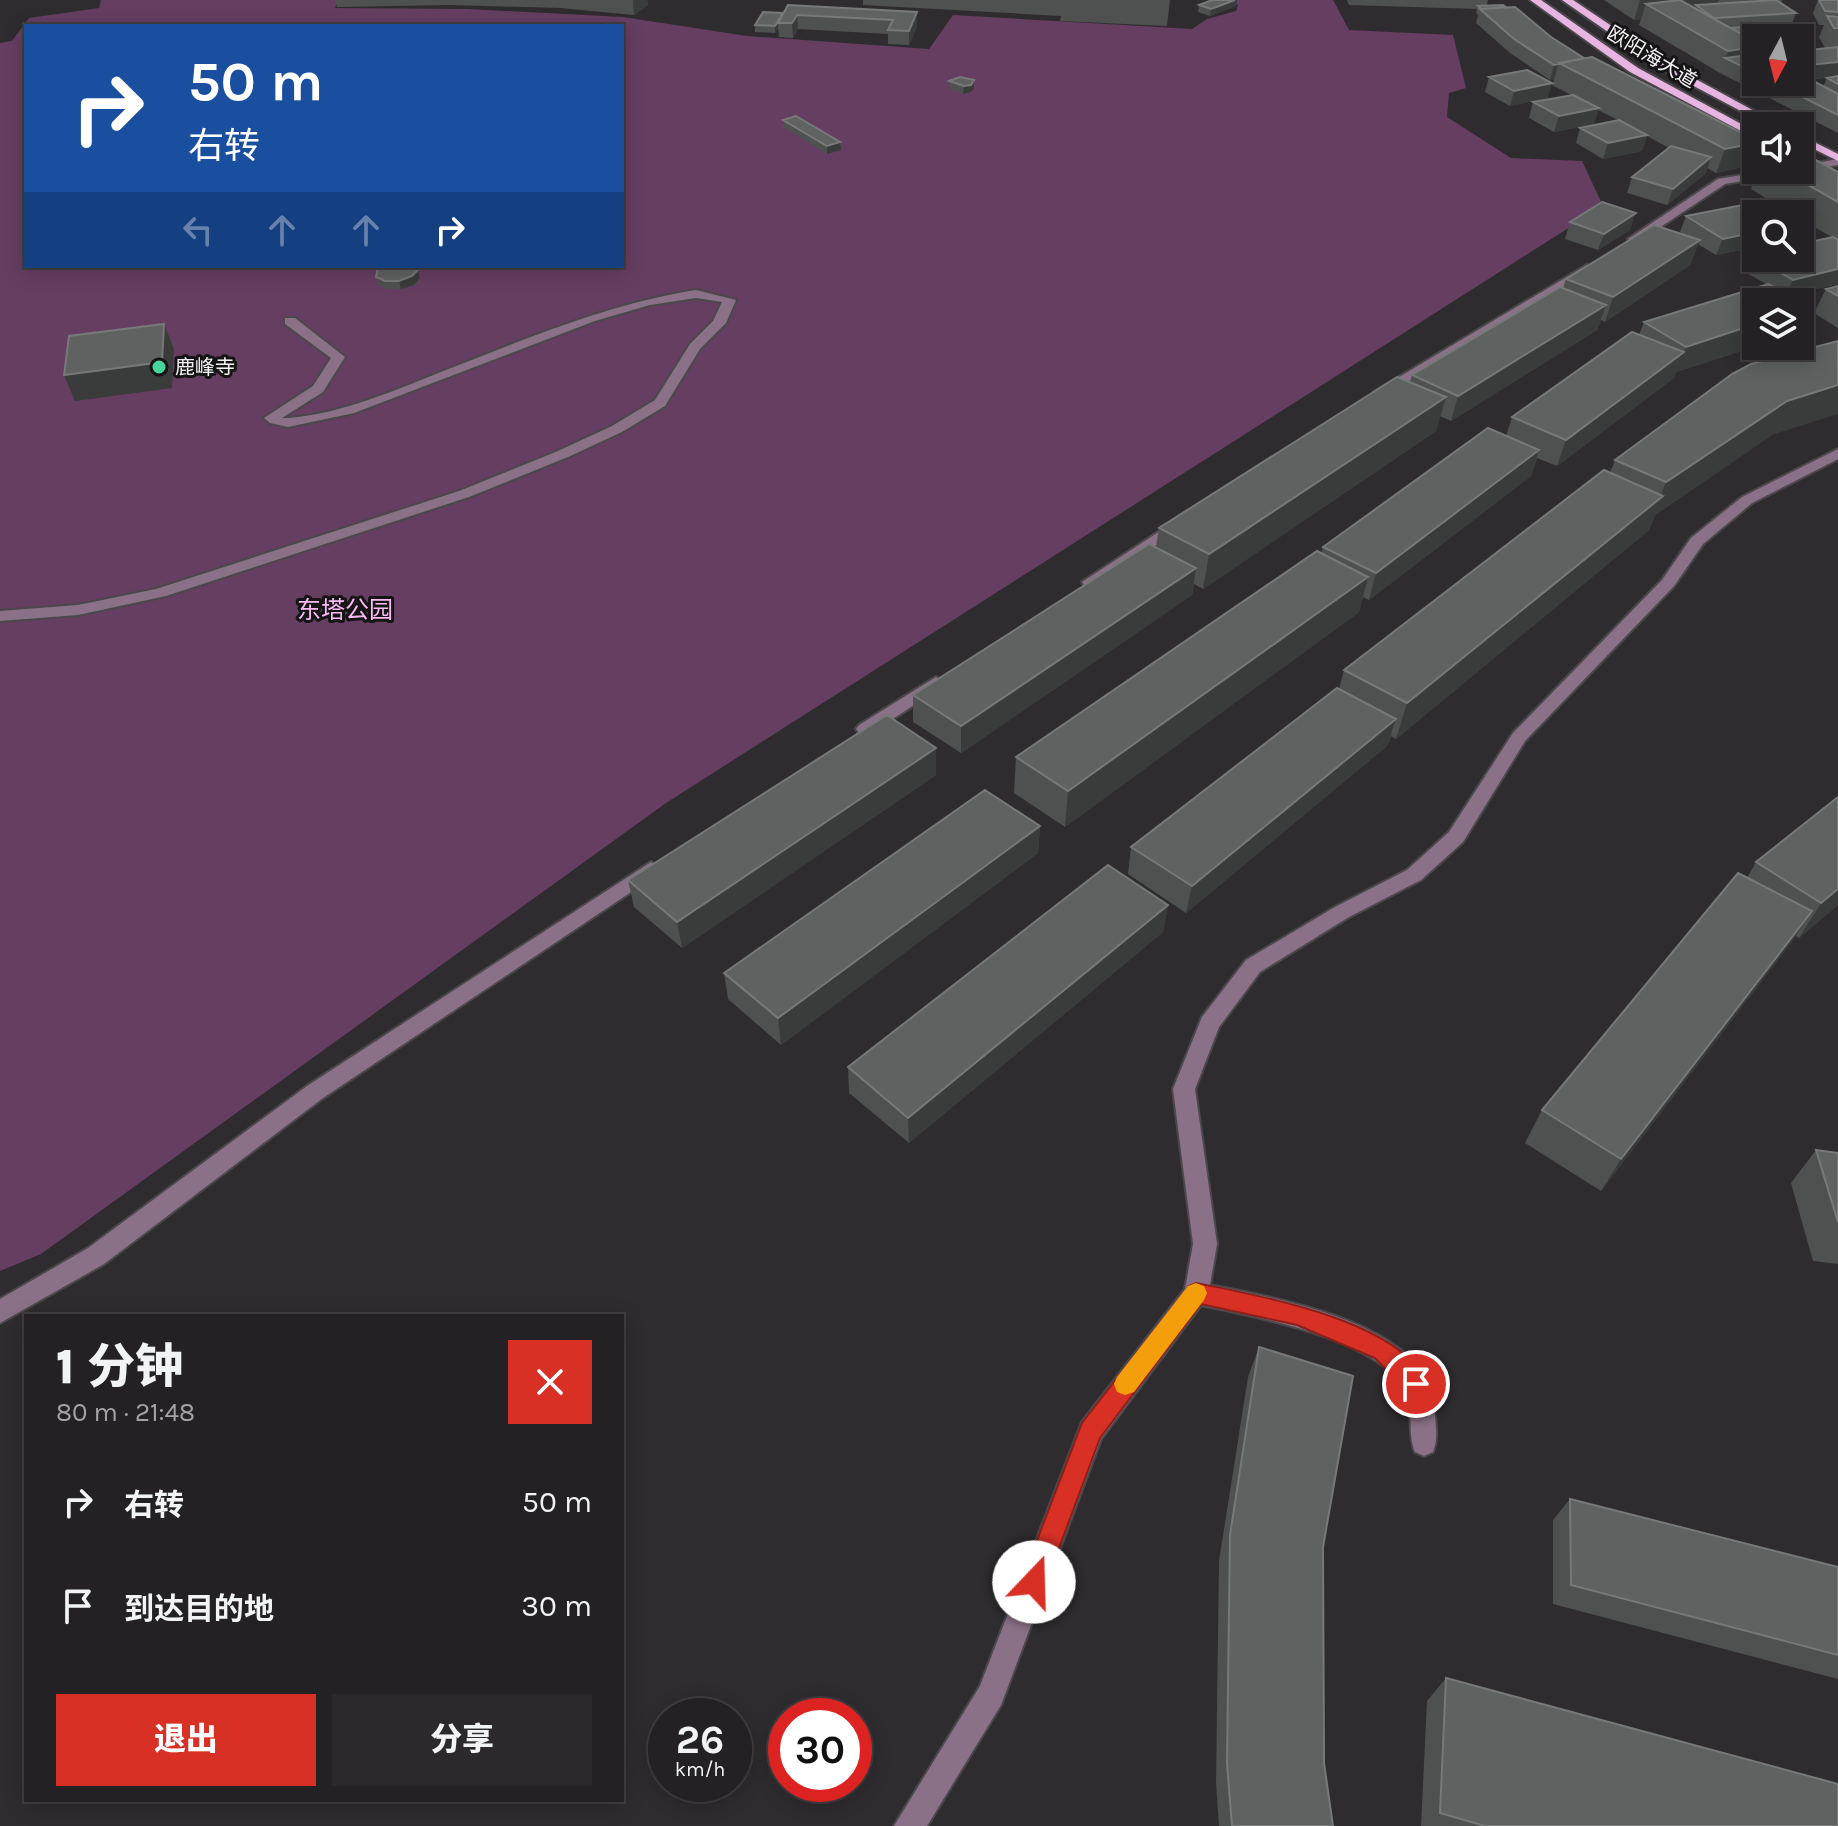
<!DOCTYPE html>
<html lang="zh">
<meta charset="utf-8">
<style>
:root{--surface:#232123;--page:#2b292b;--text:#f1f3f6;--muted:#a3a3a6;--line:#403e41;--accent:#d93025}
body{margin:0;font-family:Karla,"Noto Sans SC",sans-serif;background:var(--page);color:var(--text);height:100vh;display:flex;flex-direction:column;font-size:30px;white-space:nowrap}
*{box-sizing:border-box;margin:0}
p{font-size:26px;color:var(--muted)}
.icon{flex:none;width:44px;height:44px;fill:none;stroke:currentColor;stroke-width:2;stroke-linecap:round;stroke-linejoin:round}
.map{position:relative;flex:1;overflow:hidden}
.sheet{position:absolute;left:24px;top:1314px;width:600px;height:488px;display:flex;flex-direction:column;background:var(--surface);border-radius:0px;box-shadow:0 4px 20px #0003,0 0 0 2px var(--line)}
.sheet>*{flex:none}
.top-card{position:absolute;left:24px;top:24px;width:600px;height:244px;border-radius:0px;box-shadow:0 4px 20px #0003,0 0 0 2px var(--line);background:#1a4fa0;color:#fff;overflow:hidden}
.needle{width:52px;rotate:187deg}
.controls{position:absolute;left:1742px;top:24px;display:grid;gap:16px}
.controls a{display:grid;place-items:center;width:72px;height:72px;border-radius:0px;background:var(--surface);box-shadow:0 4px 20px #0003,0 0 0 2px var(--line);font-size:40px}
.speed{position:absolute;left:648px;top:1698px;display:flex;gap:16px;font-size:40px;font-weight:700;text-align:center}
.speed>*{display:grid;place-content:center;width:104px;height:104px;border-radius:50%;background:var(--surface);box-shadow:0 4px 20px #0003,0 0 0 2px var(--line);line-height:1}
.speed small{font-size:20px;font-weight:400}
.speed .limit{border:12px solid #d22;background:#fff;color:#111}
.pin{position:absolute;display:grid;place-items:center;width:68px;height:68px;color:#fff;margin:-34px;border:4px solid #fff;border-radius:50%;box-shadow:0 2px 8px #0007}
.me{position:absolute;width:88px;margin:-44px;rotate:21deg;stroke-linejoin:round;filter:drop-shadow(0 0 6px #0008)}
.turn{display:flex;align-items:center;gap:28px;height:168px;padding:0 32px;font-size:36px}
.turn .icon{width:104px;height:104px;stroke-width:2.5}
.turn b{display:block;font-size:56px;line-height:68px}
.lanes{display:flex;align-items:center;height:76px;padding:0 32px;background:#0003;justify-content:center;gap:40px;direction:ltr}
.lanes .off{opacity:.35}
.round{display:grid;place-items:center;flex:none;width:84px;height:84px;border-radius:0px;background:var(--page)}
.summary{display:flex;align-items:center;justify-content:space-between;height:136px;padding:0 32px}
h1{font-size:48px;font-weight:800;line-height:60px}
.button{display:flex;gap:16px;margin-top:auto;padding:16px 32px}
.button a{flex:1;height:92px;border-radius:0px;background:var(--accent);color:#fff;font-size:32px;font-weight:800;line-height:92px;text-align:center}
.button a+a{background:var(--page);color:var(--text)}
ul{padding:0;list-style:none}
li{display:flex;align-items:center;gap:24px;height:104px;padding:0 32px}
li div{flex:1}
li b{display:block;font-size:30px}
li em{font-style:normal}
.map>svg:first-child{display:block}
.green{fill:#653e61;fill-rule:evenodd}
.lines{fill:none;stroke-linecap:round;stroke-linejoin:round}
.minor-casing{stroke:#4b484b;stroke-width:4}
.major-casing{stroke:#4b484b;stroke-width:4}
.minor{fill:#8a7187;fill-rule:evenodd}
.major{fill:#e8b4e2;fill-rule:evenodd}
.wall{fill:#4e514f}
.shaded-wall{fill:#3a3b3b}
.building{fill:#5f6261;stroke:#777978;stroke-width:2}
.route{fill:#d93025;stroke:#8d1f18;stroke-width:2}
.slow{fill:#f59e0b}
.poi-dot{fill:#48d49d;stroke:#161516;stroke-width:3}
.labels{text-anchor:middle;dominant-baseline:central;stroke-width:6;stroke-linejoin:round;paint-order:stroke}
.far-street-label{font-size:20px;fill:#f4f2f4;stroke:#161516}
.far-poi-label{font-size:20px;fill:#f4f2f4;stroke:#161516;text-anchor:start}
.park-label{font-size:24px;fill:#f9b9f2;stroke:#161516}
</style>
<div class="map">
<svg width="1838" height="1826" viewBox="0 0 1838 1826">
<rect width="100%" height="100%" fill="#2f2c2f"/>
<path class="green" d="M101 0H339L335 8 467 9 623 17 747 36 929 49 953 15 1192 29 1207 19 1236 11 1238 5 1228 0H1333L1349 30 1453 35 1466 88 1449 93 1447 117 1511 158 1582 161 1603 206 666 803 41 1254 0 1271V43L12 41 29 18 99 8ZM26 26H622V266H26Z"/>
<g class="lines">
<defs>
<path id="minor" d="M1838 159V165L1725 184 1638 242 1628 239 1718 179 1772 170H1800V166Z
M1587 265 1591 266V272L1386 395 1374 392Z
M696 290 736 300 726 323 700 349 665 406 622 432 568 457 469 497 166 596 78 615 0 621V611L78 605 156 589 459 491 558 451 612 426 655 400 690 344 713 321 722 302 696 298 650 305 595 321 354 413 288 427 270 423 264 418 313 386 331 358 285 324V318H295L345 357 323 392 282 418H288C342 414 395 390 446 370 528 338 608 304 696 290Z
M1838 449V459L1752 503 1703 544 1674 586 1525 741 1463 842 1421 880 1349 917 1260 972 1219 1027 1195 1089 1217 1244 1210 1285C1274 1298 1383 1316 1424 1374 1432 1386 1433 1402 1435 1416 1436 1428 1438 1440 1433 1452L1424 1456 1415 1452C1407 1433 1414 1410 1406 1392 1382 1339 1253 1316 1201 1305L1101 1439 1001 1705 927 1826H894L980 1686 1082 1422 1185 1289 1193 1244 1173 1089 1202 1017 1246 960 1335 907 1407 870 1449 832 1513 733 1662 580 1691 538 1742 497Z
M1180 518 1185 520V526L1096 585H1084L1082 582Z
M936 677 945 683 942 687 871 733H859L856 729 859 725Z
M651 862 661 869 658 874 323 1098 104 1264 0 1323V1299L88 1248 307 1086Z"/>
<path id="major" d="M1530 0H1541L1638 68 1756 132V139L1630 72Z
M1562 0H1573L1668 64 1782 126H1769L1660 68Z
M1800 135 1838 154V161L1800 142Z"/>
</defs>
<use href="#minor" class="minor-casing"/>
<use href="#major" class="major-casing"/>
<use href="#minor" class="minor"/>
<use href="#major" class="major"/>
</g>
<path class="wall" d="M335 0H647L648 5 634 15 560 8 450 5 337 7Z
M863 0H1170L1167 26 1060 21 1061 16 863 5Z
M1237 0 1236 6 1210 16 1198 12 1199 5Z
M1347 0H1488L1487 5 1551 37 1584 58 1756 140V152L1751 165 1716 173 1707 168 1706 173 1667 205 1627 193 1632 177 1669 148 1647 136 1642 151 1603 159 1576 143 1580 128 1618 120 1598 110 1594 124 1554 132 1529 118 1533 102 1571 95 1552 85 1554 80H1550L1510 53 1476 23 1478 15 1476 13 1477 9 1349 5Z
M1604 0H1782L1781 3 1796 13 1791 26 1808 35 1802 50H1800V38H1756V82H1800V51L1825 48 1819 37 1824 25H1819L1813 13 1818 0H1838V76L1809 80 1823 87 1827 78 1838 76V133L1720 73 1639 25 1641 19 1634 20Z
M917 12V27L909 45 888 44V34L798 29 793 38 779 37 778 28 775 33 755 32V25L783 13V15Z
M1489 77 1548 98 1510 106 1485 92Z
M974 80V88L971 92 963 94 949 89V81Z
M783 120 840 142 841 150 827 154 783 127Z
M1758 170H1800L1838 172V284L1790 295 1812 306 1800 332 1676 372 1674 378 1557 466 1537 458 1531 476 1369 600 1363 597 1359 612 1065 827 1014 793 1016 757 1321 553 1323 547 1506 436 1512 417 1639 335 1644 322 1766 284 1745 272 1752 255 1832 237 1800 219V214H1792L1751 189Z
M1756 214V247L1716 255 1698 244 1690 265 1605 322 1601 320 1597 330 1451 421 1440 416 1436 431 1203 589 1194 584 1192 595 961 753 913 722V695L1156 547 1159 528 1410 382 1412 375 1563 288 1566 279 1686 236 1680 232 1686 216Z
M1570 222 1630 230 1598 250 1565 239Z
M376 277 420 278 414 285 401 289H387L378 285Z
M1838 286V328L1814 313 1826 289Z
M1772 435 1655 515 1649 530 1396 739 1391 736 1387 746 1186 913 1128 874 1131 847 1339 689 1344 670 1610 473 1615 460Z
M936 775 682 948 634 907 628 880Z
M1838 797V905L1799 938 1796 936 1601 1191 1525 1143 1542 1110 1747 878 1756 862Z
M1040 826 1038 853 781 1045 728 999 724 973Z
M1168 905 1163 932 909 1143 849 1093 848 1067Z
M1816 1150 1838 1153V1264L1813 1261 1791 1183Z
M1259 1347 1323 1547 1324 1763 1333 1826H1219L1216 1783 1219 1561 1248 1377Z
M1570 1499 1838 1567V1679L1553 1604V1520Z
M1446 1678 1838 1826H1421L1427 1701Z"/>
<path class="shaded-wall" d="M634 0H647L648 5 634 15 633 1Z
M1237 0 1236 6 1210 16 1211 9Z
M1640 0H1719L1715 13 1696 5 1692 15 1646 4 1641 19 1634 20Z
M917 12V27L909 45V31Z
M783 13V20L778 23V28L775 33V26Z
M797 15 798 29 793 38 792 23Z
M1808 35 1802 50H1800V38H1782Z
M1756 41V68L1725 58 1728 51Z
M1838 62V76L1800 81 1801 67Z
M1554 65H1558L1554 80H1550Z
M974 80V88L971 92 963 94 964 86Z
M1552 83 1548 98 1510 106 1514 91Z
M1599 108 1594 124 1554 132 1559 116Z
M1647 135 1642 151 1603 159 1608 143Z
M840 142 841 150 827 154V146Z
M1756 143V152L1751 165 1716 173 1725 149Z
M1711 157 1706 173 1667 205 1673 189Z
M1636 213 1630 230 1598 250 1604 234Z
M1806 223 1800 236V224Z
M1756 232V247L1716 255 1723 239Z
M1700 240 1690 265 1605 322 1613 297Z
M1838 269V284L1786 296 1793 280Z
M418 270 420 278 414 285 401 289 399 281Z
M1606 305 1597 330 1451 421 1458 396Z
M1812 306 1800 332V310Z
M164 324 174 349 172 388 75 401 64 375Z
M1756 324V346L1676 372 1686 347Z
M1684 352 1674 378 1557 466 1566 440Z
M1838 385V414L1772 435 1655 515 1649 530 1396 739 1407 703 1660 498 1666 482 1787 401Z
M1446 397 1436 431 1203 589 1209 554Z
M1539 450 1531 476 1369 600 1376 573Z
M1196 568 1192 595 961 753V726Z
M1368 577 1359 612 1065 827 1068 791Z
M1396 719 1387 746 1186 913 1192 886Z
M936 748V775L682 948 677 922Z
M1040 826 1038 853 781 1045 778 1018Z
M1838 889V905L1799 938 1821 903Z
M1168 905 1163 932 909 1143 908 1118Z
M1812 911 1789 946 1601 1191 1621 1159Z"/>
<path class="building" d="M1212 0H1235L1211 9 1199 5Z
M1680 0 1756 42V47L1728 51 1646 4Z
M1776 0 1796 13 1714 18 1696 5Z
M1819 0H1838V12L1825 11Z
M788 5 917 12 909 31 888 30 893 20 797 15 792 23H778Z
M1503 5 1506 7 1481 9 1478 6Z
M1515 7 1551 37 1584 58 1554 65 1514 39 1480 9Z
M763 12 783 13 775 26 755 25Z
M1827 16 1838 17V28H1834Z
M1786 23 1808 35 1782 38H1756V41H1754L1732 28Z
M1838 47V62L1800 66V51Z
M1756 54V73L1725 58Z
M1592 57 1756 140V143L1725 149 1559 63Z
M1527 70 1552 83 1514 91 1489 77Z
M1800 74 1838 94V115L1773 82H1800Z
M1838 76V84L1827 78Z
M960 77 974 80 971 85 964 86 949 81Z
M1573 95 1599 108 1559 116 1533 102Z
M796 116 840 142 827 146 783 120Z
M1619 120 1647 135 1608 143 1580 128Z
M1671 146 1711 157 1673 189 1632 177Z
M1800 153H1803L1838 172V202L1782 170H1800Z
M1768 200 1791 214H1756V232L1723 239 1686 216Z
M1602 202 1636 213 1604 234 1570 222Z
M1654 225 1700 240 1613 297 1566 279Z
M1833 237 1838 240V269L1793 280 1756 258H1800V244Z
M382 266H414L418 270 412 276 399 281H385L376 277 378 267Z
M1768 284 1812 306 1800 310V302H1756V324L1686 347 1644 322Z
M1838 286V296L1826 289Z
M1560 287 1606 305 1458 396 1412 375Z
M164 324 162 362 64 375 69 336Z
M1632 332 1684 352 1566 440 1512 417Z
M1838 341V385L1787 401 1666 482 1615 460 1732 374 1751 364Z
M1397 377 1446 397 1209 554 1159 528Z
M1488 428 1539 450 1376 573 1323 547Z
M1604 470 1663 496 1407 703 1344 670Z
M1149 544 1196 568 961 726 913 695Z
M1317 551 1368 577 1068 791 1016 757Z
M1337 688 1396 719 1192 886 1131 847Z
M887 715 936 748 677 922 628 880Z
M985 790 1040 826 778 1018 724 973Z
M1838 797V889L1821 903 1756 862Z
M1108 865 1168 905 908 1118 848 1067Z
M1738 873 1812 911 1621 1159 1542 1110Z
M1816 1150 1838 1153V1222Z
M1259 1347 1353 1376 1323 1547 1324 1763 1333 1826H1232L1227 1763 1230 1535Z
M1570 1499 1838 1567V1655L1571 1585Z
M1446 1678 1838 1784V1826H1485L1440 1813Z"/>
<path class="route" d="M1196 1283C1259 1296 1400 1320 1428 1384L1424 1392 1416 1395 1408 1392 1375 1358 1297 1325 1201 1304 1100 1438 1043 1591 1034 1595 1025 1591 1021 1582 1082 1423 1189 1286Z"/>
<path class="slow" d="M1196 1283 1204 1286 1207 1293 1204 1300 1134 1392 1125 1395 1117 1392 1114 1384 1117 1377 1188 1286Z"/>
<circle class="poi-dot" cx="159" cy="367" r="8"/>
<g class="labels">
<g class="far-street-label">
<text transform="translate(1652 57) rotate(31)">欧阳海大道</text>
</g>
<g class="far-poi-label">
<text x="175" y="367">鹿峰寺</text>
</g>
<g class="park-label">
<text x="345" y="610">东塔公园</text>
</g>
</g>
</svg>
<div class="controls">
<a><svg class="needle" viewBox="-14 -14 28 28"><path d="M0-13l5 13h-10z" fill="#e53935"/><path d="M0 13l5-13h-10z" fill="#a3a3a6"/></svg></a>
<a><svg class="icon" aria-label="sound" viewBox="0 0 24 24"><path d="M4 9h4l5-4v14l-5-4H4zM17 9q2 3 0 6"/></svg></a>
<a><svg class="icon" aria-label="search" viewBox="0 0 24 24"><circle cx="10" cy="10" r="6"/><path d="M15 15l6 6"/></svg></a>
<a><svg class="icon" aria-label="layers" viewBox="0 0 24 24"><path d="M12 4l9 5-9 5-9-5zM3 14l9 5 9-5"/></svg></a>
</div>
<div class="speed"><div>26<small>km/h</small></div><div class="limit">30</div></div>
<div class="pin" style="left:1416px;top:1384px;background:#d93025"><svg class="icon" aria-label="arrive" viewBox="0 0 24 24"><path d="M6 21V4h12l-3 4 3 4H6"/></svg></div>
<svg class="me" style="left:1034px;top:1582px" viewBox="-20 -20 40 40"><circle r="19" fill="#fff"/><path d="M0-13L10 11 0 6-10 11z" fill="#d93025"/></svg>
<div class="top-card">
<div class="turn"><svg class="icon" aria-label="right" viewBox="0 0 24 24"><path d="M7 20v-9h11M14 6l5 5-5 5"/></svg><div><b>50 m</b>右转</div></div>
<div class="lanes"><svg class="icon off" aria-label="left" viewBox="0 0 24 24"><path d="M17 20v-9H6M10 6l-5 5 5 5"/></svg><svg class="icon off" aria-label="ahead" viewBox="0 0 24 24"><path d="M12 20V5M6 11l6-6 6 6"/></svg><svg class="icon off" aria-label="ahead" viewBox="0 0 24 24"><path d="M12 20V5M6 11l6-6 6 6"/></svg><svg class="icon" aria-label="right" viewBox="0 0 24 24"><path d="M7 20v-9h11M14 6l5 5-5 5"/></svg></div>
</div>
<section class="sheet">
<div class="summary"><div><h1>1 分钟</h1><p>80 m · 21:48</p></div><a class="round" style="background:#d93025;color:#fff"><svg class="icon" aria-label="close" viewBox="0 0 24 24"><path d="M6 6l12 12M18 6L6 18"/></svg></a></div>
<ul>
<li><svg class="icon" aria-label="right" viewBox="0 0 24 24"><path d="M7 20v-9h11M14 6l5 5-5 5"/></svg><div><b>右转</b></div><em>50 m</em></li>
<li><svg class="icon" aria-label="arrive" viewBox="0 0 24 24"><path d="M6 21V4h12l-3 4 3 4H6"/></svg><div><b>到达目的地</b></div><em>30 m</em></li>
</ul>
<div class="button"><a>退出</a><a>分享</a></div>
</section>
</div>
